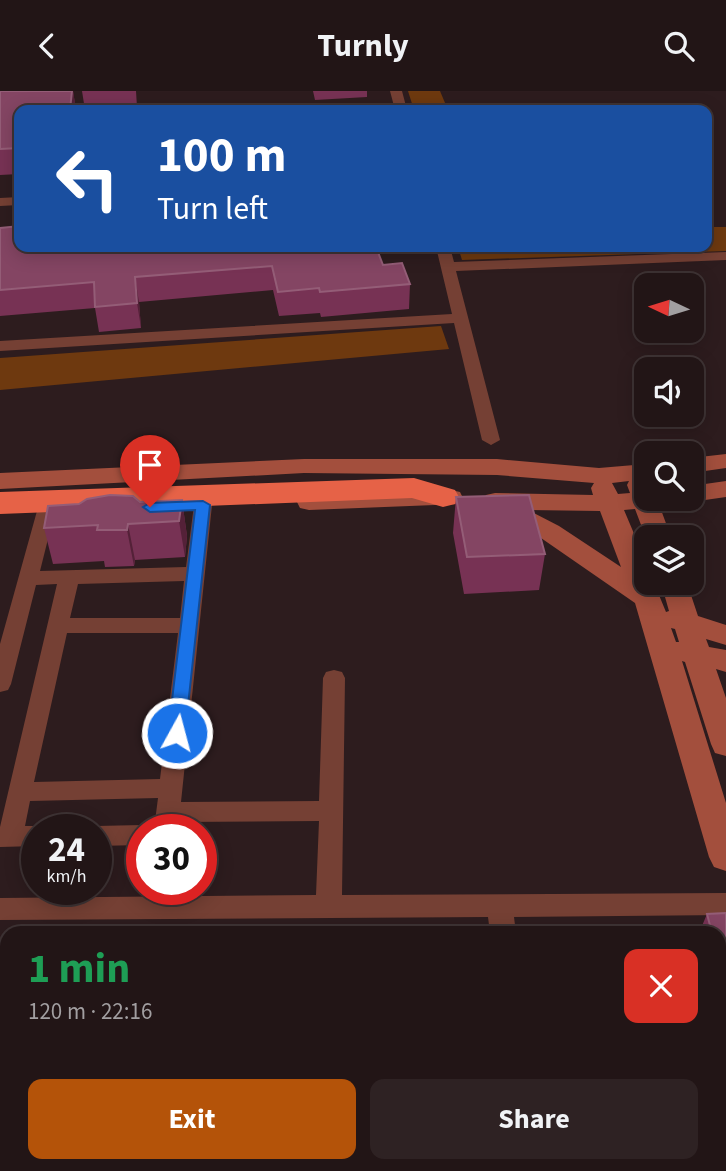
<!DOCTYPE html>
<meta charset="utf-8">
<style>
:root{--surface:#221516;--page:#2e2223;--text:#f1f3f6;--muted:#a29fa1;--line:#3f3435;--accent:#b45309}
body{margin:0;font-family:"Source Sans 3",sans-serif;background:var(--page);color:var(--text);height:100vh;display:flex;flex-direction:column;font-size:26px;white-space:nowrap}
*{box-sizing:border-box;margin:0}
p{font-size:23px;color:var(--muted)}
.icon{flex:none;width:38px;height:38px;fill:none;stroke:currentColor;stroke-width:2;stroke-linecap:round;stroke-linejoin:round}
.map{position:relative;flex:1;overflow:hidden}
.side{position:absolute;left:0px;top:835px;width:726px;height:247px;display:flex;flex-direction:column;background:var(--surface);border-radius:21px 21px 0 0;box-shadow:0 4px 18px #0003,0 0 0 2px var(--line)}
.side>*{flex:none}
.guide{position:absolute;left:14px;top:14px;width:698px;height:147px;border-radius:14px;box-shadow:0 4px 18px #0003,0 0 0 2px var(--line);background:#1a4fa0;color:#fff;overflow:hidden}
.needle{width:46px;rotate:274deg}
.buttons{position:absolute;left:634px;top:182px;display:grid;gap:14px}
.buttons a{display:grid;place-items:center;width:70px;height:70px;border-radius:14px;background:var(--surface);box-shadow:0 4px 18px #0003,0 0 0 2px var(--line);font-size:35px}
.speed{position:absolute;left:21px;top:723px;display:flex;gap:14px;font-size:35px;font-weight:700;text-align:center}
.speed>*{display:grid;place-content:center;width:91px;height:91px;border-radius:50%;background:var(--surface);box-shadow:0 4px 18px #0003,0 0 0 2px var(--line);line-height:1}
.speed small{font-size:18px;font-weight:400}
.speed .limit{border:10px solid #d22;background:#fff;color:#111}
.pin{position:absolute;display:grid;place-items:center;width:60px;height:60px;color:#fff;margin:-72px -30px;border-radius:50% 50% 50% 0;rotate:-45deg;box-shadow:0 0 7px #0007}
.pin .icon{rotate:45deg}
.me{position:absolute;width:77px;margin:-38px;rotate:7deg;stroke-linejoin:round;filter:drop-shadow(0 0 5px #0008)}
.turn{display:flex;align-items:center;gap:24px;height:147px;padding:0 28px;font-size:32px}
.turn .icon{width:91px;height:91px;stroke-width:2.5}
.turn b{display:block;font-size:49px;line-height:60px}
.round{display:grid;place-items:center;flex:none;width:74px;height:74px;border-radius:14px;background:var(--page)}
.headline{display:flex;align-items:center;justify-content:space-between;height:119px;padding:0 28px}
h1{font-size:42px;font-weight:700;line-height:52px;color:#1e9e55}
.primary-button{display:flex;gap:14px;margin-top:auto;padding:14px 28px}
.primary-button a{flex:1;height:80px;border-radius:14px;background:var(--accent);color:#fff;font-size:28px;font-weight:700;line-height:80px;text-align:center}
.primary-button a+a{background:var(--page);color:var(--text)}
header{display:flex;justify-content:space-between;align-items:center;height:91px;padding:0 28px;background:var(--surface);font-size:32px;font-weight:700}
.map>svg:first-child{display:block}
.green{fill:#6e390f}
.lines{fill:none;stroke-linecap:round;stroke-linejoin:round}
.street{fill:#754034;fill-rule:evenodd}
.secondary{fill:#a34f3d;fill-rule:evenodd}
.highway{fill:#e66247;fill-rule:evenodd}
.wall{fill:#773254}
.shaded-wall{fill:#542138}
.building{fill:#844563;stroke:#945d77;stroke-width:2}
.route{fill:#1a73e8;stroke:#114b97;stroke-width:2}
</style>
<header><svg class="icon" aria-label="back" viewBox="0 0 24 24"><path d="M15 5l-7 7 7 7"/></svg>Turnly<svg class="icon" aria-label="search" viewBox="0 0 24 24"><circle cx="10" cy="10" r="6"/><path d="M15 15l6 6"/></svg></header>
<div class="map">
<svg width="726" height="1080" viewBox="0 0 726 1080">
<rect width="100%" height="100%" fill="#2d1c1e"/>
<path class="green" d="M408 0H440L448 19H414Z
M707 136H726V160L462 169 458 156H707Z
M441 235 449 258 0 299V267Z"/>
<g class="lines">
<path class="street" d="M390 0H402L407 19H395Z
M19 106V114L0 115V107Z
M436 156H450L454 171 726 161V169L456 180 500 349 491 354 482 349 454 232 0 260V250L452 223Z
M203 408 210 410 212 414 181 711 319 710 323 587 326 581 334 579 342 581 345 587 342 804 726 802V824L514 826 516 842H490L488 826 0 829V807L316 804 319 730 179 731 178 738H154L158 707 30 710 25 735H37L46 738H37V755L0 756V736L57 493 36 494 11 593 8 599 0 601V553L37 420 39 416H53L55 420 40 480 186 476 194 414 196 410ZM184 490 180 527H70L78 493ZM67 542H178L160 688 34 691Z
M142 734 152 738H142V754L96 755V738H87L96 735Z
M525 1074H555V1080H525Z"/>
<path class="secondary" d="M726 363V377L691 382V367Z
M304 368H497L599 377 646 373V408H672L669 414 660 416 671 446 646 447 635 418 624 419 646 471V492H654L666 521 669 520 661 492H687L698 525 726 534V554L706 548 709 556 726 559V581L716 578 726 607V665L715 662 711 653 685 571 682 570 726 712V780L714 776 709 766 635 512 541 447 493 421 483 410 486 404 495 402 593 404 591 397 594 392 497 384 304 382 0 398V382ZM629 390 627 394 630 402 618 403 612 392ZM528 419 600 420 621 476 559 435ZM671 537 675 538 679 551H676Z
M726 390V406L691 411 682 408H691V395Z
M451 399 460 401 463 407 460 413 309 419 300 417 297 411 300 405 309 403Z"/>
<path class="highway" d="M414 387 455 399 459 406 455 413 443 416 412 407 0 423V401Z"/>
</g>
<path class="wall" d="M0 0H73L76 19H19V83L0 84Z
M82 0H136L137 16 85 19Z
M313 0H367V6L315 9Z
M0 137 19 156 383 174 410 193 409 218 321 226 320 222 279 225 273 199 139 211 141 237 99 241 95 217 0 225Z
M456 406 545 463 539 499 464 503 453 442Z
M182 409 187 445 185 466 135 469 134 475 105 476 104 470 53 473 44 437 140 411Z
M726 822V940L719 916V842H699L707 823Z"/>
<path class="shaded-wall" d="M72 0H73L76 19H70Z
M135 186 139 211 141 237 137 212Z
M182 409 187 445 185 466 179 430Z
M128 433 135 469 134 475 127 439Z"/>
<path class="building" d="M0 0H72L70 19H19V57L0 58Z
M19 135V156H213L214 162 284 156H376L383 174 402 172 410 193 320 201 319 197 278 201 272 175 135 186 137 212 95 216 94 191 0 199V137Z
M110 404 133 405 140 411 182 409 179 430 128 433 127 439H97L98 434 44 437 48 415 79 413 87 408Z
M529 404 545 463 467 466 456 406Z
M726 822V891L719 867V842H712L707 823Z"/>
<path class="route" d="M203 410 210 414 185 642 183 647H170L168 642 195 419 150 421 143 416 150 412Z"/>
</svg>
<div class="buttons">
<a><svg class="needle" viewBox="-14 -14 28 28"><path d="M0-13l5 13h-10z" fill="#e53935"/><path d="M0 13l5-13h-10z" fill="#a29fa1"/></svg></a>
<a><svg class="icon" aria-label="sound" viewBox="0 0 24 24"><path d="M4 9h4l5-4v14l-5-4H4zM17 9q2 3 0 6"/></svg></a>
<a><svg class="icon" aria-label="search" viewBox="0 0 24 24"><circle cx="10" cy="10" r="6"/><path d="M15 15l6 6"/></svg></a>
<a><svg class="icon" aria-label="layers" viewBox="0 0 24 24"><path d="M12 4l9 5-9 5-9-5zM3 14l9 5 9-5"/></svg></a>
</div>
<div class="speed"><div>24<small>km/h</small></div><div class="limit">30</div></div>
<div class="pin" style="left:150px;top:416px;background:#d93025"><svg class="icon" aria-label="arrive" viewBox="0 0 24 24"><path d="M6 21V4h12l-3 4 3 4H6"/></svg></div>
<svg class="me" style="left:177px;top:642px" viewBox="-20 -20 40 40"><circle r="17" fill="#1a73e8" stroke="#fff" stroke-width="3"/><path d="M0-11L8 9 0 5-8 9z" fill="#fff"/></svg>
<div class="guide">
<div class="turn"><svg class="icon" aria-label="left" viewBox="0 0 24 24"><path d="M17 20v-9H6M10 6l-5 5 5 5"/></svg><div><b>100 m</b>Turn left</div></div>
</div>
<section class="side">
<div class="headline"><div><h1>1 min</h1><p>120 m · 22:16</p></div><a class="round" style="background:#d93025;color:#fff"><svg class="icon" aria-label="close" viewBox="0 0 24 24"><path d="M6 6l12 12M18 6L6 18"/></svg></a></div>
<div class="primary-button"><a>Exit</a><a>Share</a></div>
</section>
</div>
